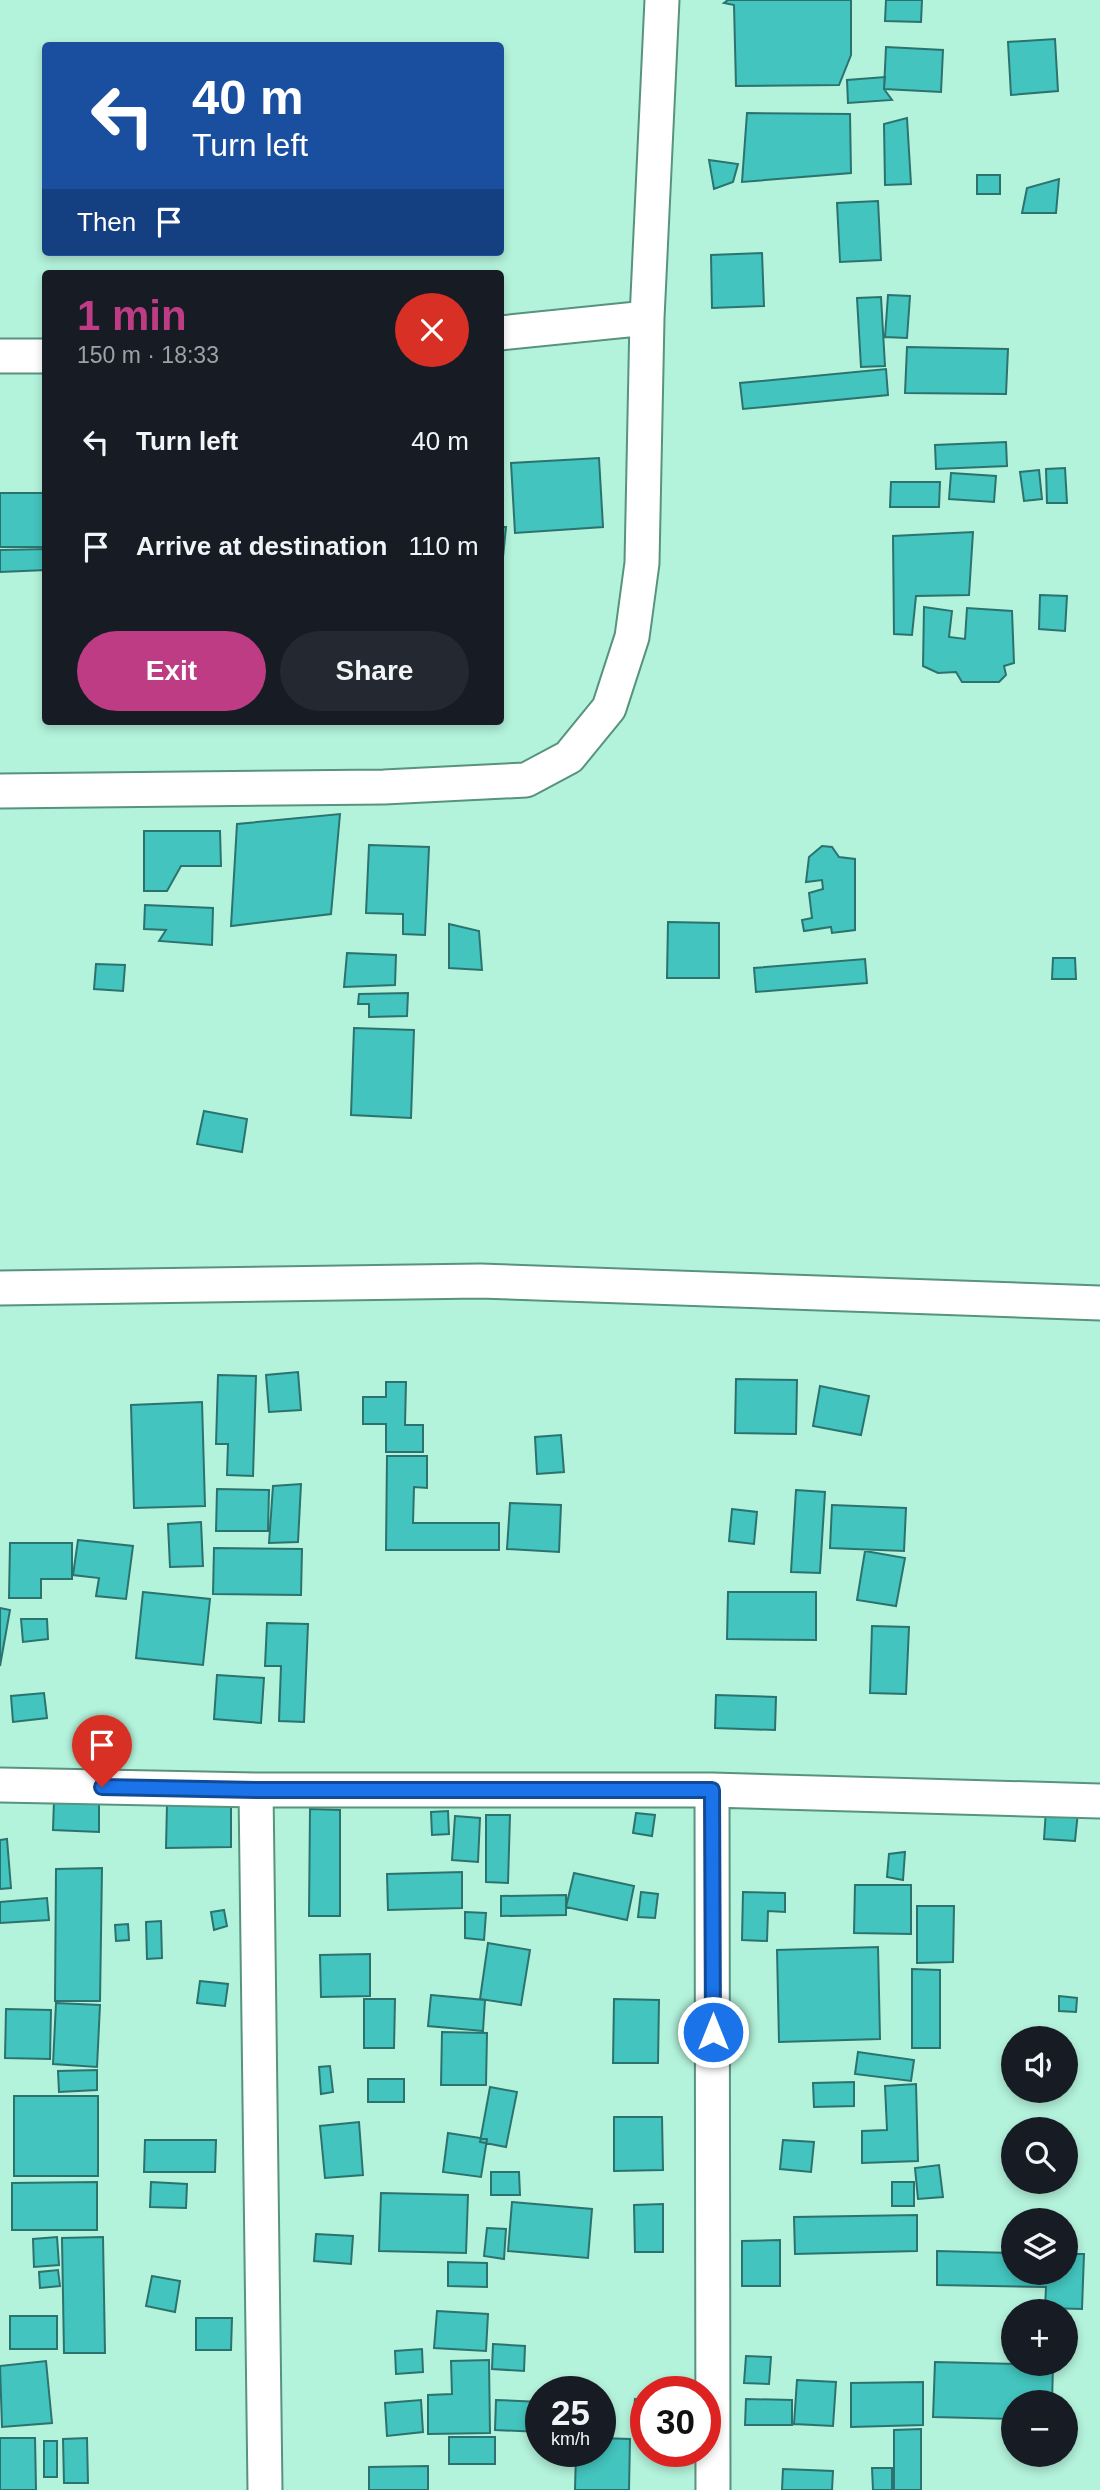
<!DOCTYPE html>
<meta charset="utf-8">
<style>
:root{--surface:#171b24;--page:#242831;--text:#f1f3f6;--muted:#9ea1a6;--accent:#be3c84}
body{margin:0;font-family:Helvetica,sans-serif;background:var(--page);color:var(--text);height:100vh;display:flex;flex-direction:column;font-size:26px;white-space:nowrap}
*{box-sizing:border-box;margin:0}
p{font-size:23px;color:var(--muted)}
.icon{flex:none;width:38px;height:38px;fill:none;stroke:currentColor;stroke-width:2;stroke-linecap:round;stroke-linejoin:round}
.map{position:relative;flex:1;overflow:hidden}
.panel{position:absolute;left:42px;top:270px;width:462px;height:455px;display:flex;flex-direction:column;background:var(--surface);border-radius:7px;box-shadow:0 4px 10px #0003}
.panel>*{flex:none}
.guide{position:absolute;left:42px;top:42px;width:462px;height:214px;border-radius:7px;box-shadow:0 4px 10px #0003;background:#1a4fa0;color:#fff;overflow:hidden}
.fabs{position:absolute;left:1001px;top:2026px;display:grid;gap:14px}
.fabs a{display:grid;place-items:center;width:77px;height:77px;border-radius:50%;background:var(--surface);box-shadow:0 4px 10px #0003;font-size:35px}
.speed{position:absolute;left:525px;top:2376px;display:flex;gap:14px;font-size:35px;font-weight:700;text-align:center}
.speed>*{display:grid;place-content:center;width:91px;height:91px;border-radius:50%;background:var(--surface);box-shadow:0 4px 10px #0003;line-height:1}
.speed small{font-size:18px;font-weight:400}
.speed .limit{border:10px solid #d22;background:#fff;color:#111}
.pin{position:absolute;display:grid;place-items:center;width:60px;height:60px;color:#fff;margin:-72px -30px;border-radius:50% 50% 50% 0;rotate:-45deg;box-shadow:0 0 7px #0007}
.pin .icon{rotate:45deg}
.me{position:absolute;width:77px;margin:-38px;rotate:0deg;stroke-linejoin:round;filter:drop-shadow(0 0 5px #0008)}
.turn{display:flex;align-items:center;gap:24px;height:147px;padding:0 35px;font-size:32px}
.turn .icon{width:91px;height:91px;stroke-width:2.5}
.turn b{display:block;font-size:49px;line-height:60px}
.then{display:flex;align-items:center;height:66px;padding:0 35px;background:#0003;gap:14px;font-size:26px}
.round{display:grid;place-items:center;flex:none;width:74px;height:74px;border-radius:37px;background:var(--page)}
.summary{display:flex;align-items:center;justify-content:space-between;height:119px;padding:0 35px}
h1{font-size:42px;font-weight:600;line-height:52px;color:var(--accent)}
.action{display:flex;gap:14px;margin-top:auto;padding:14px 35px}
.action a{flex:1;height:80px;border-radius:42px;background:var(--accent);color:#fff;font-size:28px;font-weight:600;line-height:80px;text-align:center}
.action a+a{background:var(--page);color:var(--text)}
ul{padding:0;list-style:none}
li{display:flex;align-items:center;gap:21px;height:105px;padding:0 35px}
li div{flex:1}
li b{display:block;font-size:26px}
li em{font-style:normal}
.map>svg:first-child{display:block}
.building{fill:#43c4be;stroke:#2c736f;stroke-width:2}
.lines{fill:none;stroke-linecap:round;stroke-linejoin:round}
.street-casing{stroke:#57937f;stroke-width:37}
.street{stroke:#fff;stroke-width:33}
.route-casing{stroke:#114b97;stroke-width:18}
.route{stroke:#1a73e8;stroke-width:12}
</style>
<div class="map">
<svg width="1100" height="2490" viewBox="0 0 1100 2490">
<rect width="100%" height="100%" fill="#b3f2db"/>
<path class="building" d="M728 0H851V55L839 85 736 86 734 5 724 3Z
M886 0H922L921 22 885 21Z
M1055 39 1058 91 1011 95 1008 42Z
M886 47 943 50 941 92 884 89Z
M885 77 884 89 892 100 848 103 847 80Z
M747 113 850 114 851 173 742 182Z
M907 118 911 184 885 185 884 124Z
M709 160 738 164 733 182 714 189Z
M977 175H1000V194H977Z
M1059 179 1056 213H1022L1027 188Z
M878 201 881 260 840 262 837 203Z
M762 253 764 306 712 308 711 255Z
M888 295 910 296 907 338 885 337Z
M881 297 885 366 861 367 857 298Z
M907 347 1008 349 1006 394 905 393Z
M886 369 888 395 743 409 740 383Z
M1006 442 1007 466 936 469 935 445Z
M599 458 603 527 515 533 511 463Z
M1065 468 1067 503H1047L1046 469Z
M1039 470 1042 499 1024 501 1020 472Z
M951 473 996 476 994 502 949 499Z
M891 482H940L939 507H890Z
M0 493H46V547H0Z
M500 527H506L503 557H500Z
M973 532 969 595 916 596 912 635 894 634 893 536Z
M46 549V570L0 572V550Z
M1040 595 1067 596 1065 631 1039 629Z
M924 607 952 611 949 637 965 639 967 608 1012 611 1014 663 1004 666 1006 675 999 682H962L956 672 938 673 923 666Z
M340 814 331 914 231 926 237 824Z
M144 831H220L221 866H181L167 891H144Z
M369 845 429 847 425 935 403 934V914L366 913Z
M822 846 832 847 839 857 855 859V930L832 933 831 927 804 931 802 920 812 918 809 893 823 889 822 880 806 882 809 857Z
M145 905 213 908 212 945 159 941 166 930 144 929Z
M668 922 719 923V978H667Z
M449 924 479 931 482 970 449 968Z
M347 953 396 955 395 985 344 987Z
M1053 958H1075L1076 979H1052Z
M865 959 867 983 756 992 754 968Z
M96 964 125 965 123 991 94 989Z
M408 993 407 1016 369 1017V1004H358L359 994Z
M354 1028 414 1030 411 1118 351 1115Z
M204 1111 247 1119 242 1152 197 1144Z
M298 1372 301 1410 269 1412 266 1375Z
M218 1375 256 1376 253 1476 227 1475 228 1444H216Z
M736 1379 797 1380 796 1434 735 1433Z
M386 1382H406L405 1425H423V1452H386V1424H363V1397H386Z
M820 1386 869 1396 861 1435 813 1426Z
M202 1402 205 1506 134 1508 131 1405Z
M561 1435 564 1472 537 1474 535 1437Z
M387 1456H427V1488L414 1487 413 1523H499V1550H386Z
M301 1484 298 1542 269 1543 273 1486Z
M217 1489 269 1490 268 1531H216Z
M796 1490 825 1492 820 1573 791 1572Z
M510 1503 561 1505 559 1552 507 1549Z
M832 1505 906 1508 904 1551 830 1548Z
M732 1509 757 1512 754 1544 729 1541Z
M201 1522 203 1566 170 1567 168 1524Z
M78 1540 133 1546 126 1599 96 1596 99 1578 73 1575Z
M10 1543H72V1579H41V1598H9Z
M214 1548 302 1549 301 1595 213 1594Z
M865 1551 905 1558 896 1606 857 1600Z
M143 1592 210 1599 203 1665 136 1658Z
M728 1592H816V1640L727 1639Z
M0 1608 10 1610 0 1666Z
M21 1619H47L48 1639 23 1642Z
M267 1623 308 1624 304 1722 279 1721 281 1666H265Z
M872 1626 909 1627 906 1694 870 1693Z
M217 1675 264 1678 261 1723 214 1719Z
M44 1693 47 1718 13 1722 11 1696Z
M716 1695 776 1697 775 1730 715 1728Z
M54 1800H99V1832L53 1830Z
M167 1804H231V1847L166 1848Z
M310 1809 340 1810V1916H309Z
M1046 1810 1078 1812 1075 1841 1044 1839Z
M448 1811 449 1834 432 1835 431 1812Z
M636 1813 655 1815 652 1836 633 1833Z
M486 1815H510L508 1883 486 1882Z
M455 1816 480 1818 478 1862 452 1860Z
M7 1839 11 1888 0 1889V1840Z
M905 1852 903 1880 887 1877 889 1854Z
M102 1868 100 2001H55L56 1869Z
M462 1872V1908L388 1910 387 1874Z
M574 1873 634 1886 627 1920 566 1907Z
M855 1885H911V1934L854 1933Z
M641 1892 658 1894 655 1918 638 1917Z
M743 1892 785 1893V1912L768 1911 767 1941 742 1940Z
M566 1895V1915L501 1916V1896Z
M47 1898 49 1920 0 1923V1902Z
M917 1906H954L953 1962 917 1963Z
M224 1910 227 1926 214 1930 211 1912Z
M465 1912 486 1913 484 1940 465 1938Z
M161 1921 162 1958 147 1959 146 1922Z
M128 1924 129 1940 116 1941 115 1925Z
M488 1943 530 1950 521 2005 480 1999Z
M878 1947 880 2039 779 2042 777 1950Z
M370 1954V1996L321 1997 320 1955Z
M912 1969 940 1970V2048H912Z
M200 1981 228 1984 225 2006 197 2003Z
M431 1995 485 2000 483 2031 428 2026Z
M1059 1996 1077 1998 1076 2012 1059 2011Z
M364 1999H395L394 2048H364Z
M614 1999 659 2000 658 2063H613Z
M56 2003 100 2005 97 2067 53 2064Z
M6 2009 51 2010 50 2059 5 2058Z
M442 2032 487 2033 486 2085H441Z
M858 2052 914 2060 911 2081 855 2074Z
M330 2066 333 2092 321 2094 319 2067Z
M97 2070V2090L59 2092 58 2071Z
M368 2079H404V2102H368Z
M854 2082V2106L814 2107 813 2083Z
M916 2084 918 2161 862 2163V2131L887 2130 885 2086Z
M490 2087 517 2092 506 2147 480 2142Z
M14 2096H98V2176H14Z
M614 2117H662L663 2170 614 2171Z
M359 2122 363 2175 325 2178 320 2126Z
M448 2133 487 2139 481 2177 443 2172Z
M145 2140H216L215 2172H144Z
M783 2140 814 2142 811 2172 780 2169Z
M939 2165 943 2197 918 2199 915 2168Z
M491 2172H519L520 2195H491Z
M97 2182V2230H12V2183Z
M151 2182 187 2184 186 2208 150 2207Z
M892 2182H914V2206H892Z
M381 2193 468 2195 466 2253 379 2251Z
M512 2202 592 2209 588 2258 508 2251Z
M663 2204V2252H635L634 2205Z
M917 2215V2251L795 2254 794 2217Z
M487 2228 506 2229 504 2259 484 2256Z
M316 2234 353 2236 351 2264 314 2261Z
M57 2237 59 2265 34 2267 33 2239Z
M103 2237 105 2353H64L62 2238Z
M780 2240V2286H742V2241Z
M937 2251 1013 2253V2273H1066V2254H1084L1082 2309 1045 2308 1046 2287 937 2285Z
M448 2262 487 2263V2287L448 2286Z
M58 2270 60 2286 40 2288 39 2272Z
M152 2276 180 2281 175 2312 146 2306Z
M437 2311 488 2314 486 2351 434 2348Z
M10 2316H57V2349H10Z
M196 2318H232L231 2350H196Z
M493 2344 525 2346 524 2371 492 2369Z
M422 2349 423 2372 396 2374 395 2351Z
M746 2356 771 2357 769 2384 744 2383Z
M489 2360 490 2433 428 2434V2395L452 2394 451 2361Z
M46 2361 52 2423 2 2427 0 2366Z
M935 2362 1053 2365 1052 2403H1013V2419L933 2417Z
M797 2380 836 2382 833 2426 794 2424Z
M923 2382V2425L851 2427V2383Z
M635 2399 646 2401V2429L632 2427Z
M746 2399 792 2400V2425H745Z
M421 2400 423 2432 387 2436 385 2403Z
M496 2400 541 2402V2432L495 2430Z
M921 2429V2490H894V2430Z
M449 2437H495V2464H449Z
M0 2438H35L36 2490H0Z
M87 2438 88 2483H64L63 2439Z
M600 2438 630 2439 629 2490H575L576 2452H600Z
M44 2441H57V2477H44Z
M428 2466V2490H369V2467Z
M872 2468H892V2490H873Z
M783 2469 833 2471 832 2490H782Z"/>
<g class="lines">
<defs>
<path id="street" d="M500 333 647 318
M0 356H46
M0 791 384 787 526 780 569 757 609 708 632 637 642 563 647 318 662 0
M0 1288 480 1281 1100 1303
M0 1785 256 1790H712L1100 1801
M256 1790 265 2490
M712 1790 713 2490"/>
</defs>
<use href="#street" class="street-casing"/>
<use href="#street" class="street"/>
</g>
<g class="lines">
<defs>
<path id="route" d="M102 1787 256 1790H712L713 2032"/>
</defs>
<use href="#route" class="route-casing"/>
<use href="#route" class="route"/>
</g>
</svg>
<div class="fabs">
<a><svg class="icon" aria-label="sound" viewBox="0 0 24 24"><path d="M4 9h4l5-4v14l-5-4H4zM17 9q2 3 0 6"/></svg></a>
<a><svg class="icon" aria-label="search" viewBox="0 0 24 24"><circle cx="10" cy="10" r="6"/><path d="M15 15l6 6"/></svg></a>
<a><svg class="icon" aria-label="layers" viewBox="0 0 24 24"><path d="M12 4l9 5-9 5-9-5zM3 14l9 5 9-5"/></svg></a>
<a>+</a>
<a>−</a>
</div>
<div class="speed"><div>25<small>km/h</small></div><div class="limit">30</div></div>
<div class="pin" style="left:102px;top:1787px;background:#d93025"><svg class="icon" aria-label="arrive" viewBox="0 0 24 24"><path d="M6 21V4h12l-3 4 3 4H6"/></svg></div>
<svg class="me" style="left:713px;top:2032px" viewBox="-20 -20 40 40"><circle r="17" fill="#1a73e8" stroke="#fff" stroke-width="3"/><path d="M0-11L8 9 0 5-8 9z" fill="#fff"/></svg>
<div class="guide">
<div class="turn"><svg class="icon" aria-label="left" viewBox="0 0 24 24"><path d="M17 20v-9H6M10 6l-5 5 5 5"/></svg><div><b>40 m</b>Turn left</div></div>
<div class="then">Then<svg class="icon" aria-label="arrive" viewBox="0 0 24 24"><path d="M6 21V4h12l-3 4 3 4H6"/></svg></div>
</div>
<section class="panel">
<div class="summary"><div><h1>1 min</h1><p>150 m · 18:33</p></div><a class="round" style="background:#d93025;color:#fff"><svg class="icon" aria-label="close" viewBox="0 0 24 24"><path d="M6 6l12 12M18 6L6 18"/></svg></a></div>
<ul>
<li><svg class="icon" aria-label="left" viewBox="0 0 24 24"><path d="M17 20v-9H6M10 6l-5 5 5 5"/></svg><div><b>Turn left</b></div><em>40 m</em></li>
<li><svg class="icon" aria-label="arrive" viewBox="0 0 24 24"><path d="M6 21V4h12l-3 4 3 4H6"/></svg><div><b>Arrive at destination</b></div><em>110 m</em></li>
</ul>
<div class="action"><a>Exit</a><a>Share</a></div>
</section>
</div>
